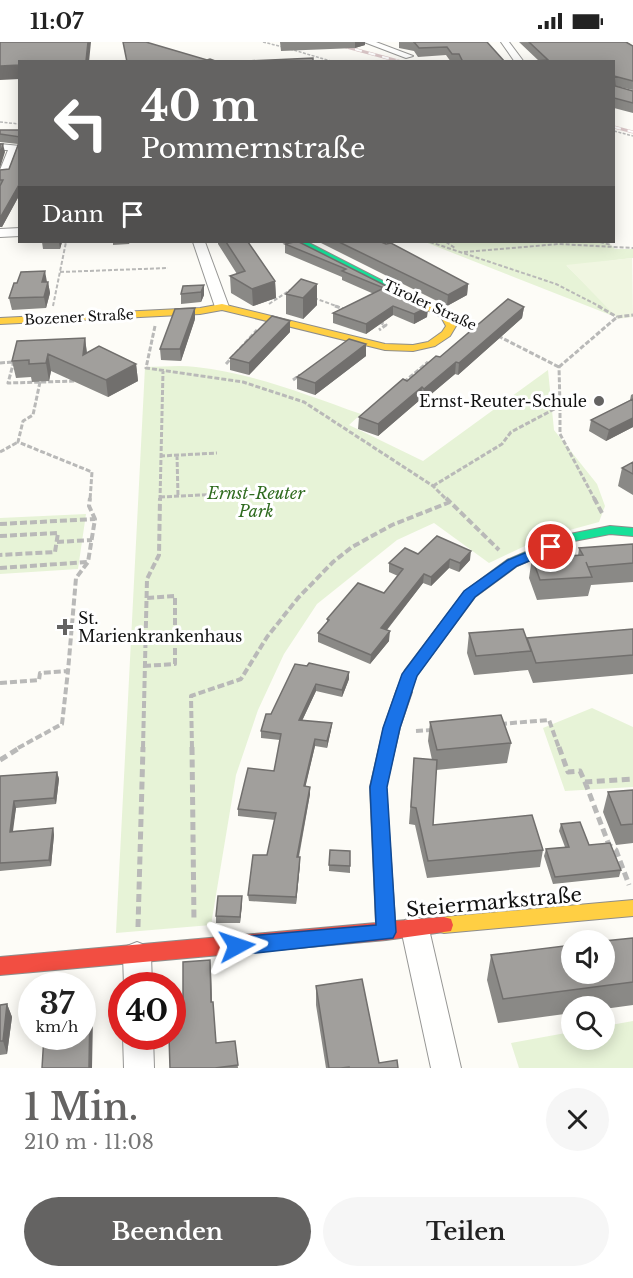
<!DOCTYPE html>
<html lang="de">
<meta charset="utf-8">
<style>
:root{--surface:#fff;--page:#f6f6f6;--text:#222;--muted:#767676;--accent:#646362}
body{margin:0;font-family:"Libre Baskerville",serif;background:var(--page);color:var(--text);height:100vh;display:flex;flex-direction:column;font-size:22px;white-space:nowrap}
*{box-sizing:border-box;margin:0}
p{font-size:20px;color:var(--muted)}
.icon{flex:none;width:33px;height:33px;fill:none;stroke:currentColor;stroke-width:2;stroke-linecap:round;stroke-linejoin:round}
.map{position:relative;height:1026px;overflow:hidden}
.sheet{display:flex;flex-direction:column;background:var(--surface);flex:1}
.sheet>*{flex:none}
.banner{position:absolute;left:18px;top:18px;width:597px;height:183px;border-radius:0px;box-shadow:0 3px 15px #0003;background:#646362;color:#fff;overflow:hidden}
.controls{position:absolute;left:561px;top:888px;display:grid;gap:12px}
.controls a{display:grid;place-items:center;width:54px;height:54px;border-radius:50%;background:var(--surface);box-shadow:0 3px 15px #0003;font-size:30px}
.speed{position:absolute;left:18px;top:930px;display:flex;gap:12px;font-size:30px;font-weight:700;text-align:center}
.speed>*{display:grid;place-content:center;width:78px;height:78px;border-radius:50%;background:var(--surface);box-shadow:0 3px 15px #0003;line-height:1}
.speed small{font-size:15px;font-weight:400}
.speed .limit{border:9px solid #d22;background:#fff;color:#111}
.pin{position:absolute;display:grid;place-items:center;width:51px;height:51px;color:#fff;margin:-26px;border:3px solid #fff;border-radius:50%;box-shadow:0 2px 6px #0007}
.me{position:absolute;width:66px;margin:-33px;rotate:85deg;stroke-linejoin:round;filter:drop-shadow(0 0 4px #0008)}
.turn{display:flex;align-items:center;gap:21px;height:126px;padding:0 24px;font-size:27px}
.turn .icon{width:78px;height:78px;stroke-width:2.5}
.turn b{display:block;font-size:42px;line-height:51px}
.then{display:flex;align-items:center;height:57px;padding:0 24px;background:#0003;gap:12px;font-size:22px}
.round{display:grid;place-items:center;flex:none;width:63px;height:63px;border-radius:32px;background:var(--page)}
.headline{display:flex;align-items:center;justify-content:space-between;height:102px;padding:0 24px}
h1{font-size:36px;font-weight:600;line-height:45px;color:var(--accent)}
.primary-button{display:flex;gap:12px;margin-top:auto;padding:12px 24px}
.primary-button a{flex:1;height:69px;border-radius:36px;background:var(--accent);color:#fff;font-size:24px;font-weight:600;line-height:69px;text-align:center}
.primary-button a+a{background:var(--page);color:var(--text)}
.status{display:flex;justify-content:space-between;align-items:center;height:42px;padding:0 30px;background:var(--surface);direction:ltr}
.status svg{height:16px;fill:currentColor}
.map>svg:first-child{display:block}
.green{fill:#e7f3d7}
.pitch{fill:#f0f6e1}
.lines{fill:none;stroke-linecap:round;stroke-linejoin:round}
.street-casing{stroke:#979795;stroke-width:2}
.fast-casing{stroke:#8e8d8b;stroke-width:2}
.slow-casing{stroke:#8e8d8b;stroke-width:2}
.jam-casing{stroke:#8e8d8b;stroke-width:2}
.path-far4{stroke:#b9b9b8;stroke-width:1.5;stroke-dasharray:3 1.5;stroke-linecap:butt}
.path-far3{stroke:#b9b9b8;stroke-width:2;stroke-dasharray:4 2;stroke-linecap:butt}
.path-far2{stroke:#b9b9b8;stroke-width:3;stroke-dasharray:5 2;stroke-linecap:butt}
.path-far1{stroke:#b9b9b8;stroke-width:4;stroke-dasharray:7 3;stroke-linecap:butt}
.path{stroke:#b9b9b8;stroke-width:5;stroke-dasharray:8 4.5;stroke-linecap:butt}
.street{fill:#fffffe;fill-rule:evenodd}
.fast{fill:#16e098;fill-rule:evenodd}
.slow{fill:#ffcf43;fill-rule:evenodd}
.jam{fill:#f24e42;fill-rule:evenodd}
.rail-casing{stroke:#d9c6c7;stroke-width:3}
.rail{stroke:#fff;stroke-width:2;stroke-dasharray:7;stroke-linecap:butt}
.wall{fill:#8a8986}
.shaded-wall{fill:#716f6d}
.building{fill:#a19f9c;stroke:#716f6d;stroke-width:1.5}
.route{fill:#1a73e8;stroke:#114b97;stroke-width:1.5}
.poi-dot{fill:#646362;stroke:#fff;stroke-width:2}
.labels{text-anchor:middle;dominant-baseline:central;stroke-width:6;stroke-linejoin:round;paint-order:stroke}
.far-street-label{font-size:14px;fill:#111;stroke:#fff}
.poi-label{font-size:16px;fill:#111;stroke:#fff;text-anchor:end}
.park-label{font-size:16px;font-style:italic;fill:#2f6b1f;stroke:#fff}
.near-street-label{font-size:20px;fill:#111;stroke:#fff}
</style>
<div class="status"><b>11:07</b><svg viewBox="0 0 49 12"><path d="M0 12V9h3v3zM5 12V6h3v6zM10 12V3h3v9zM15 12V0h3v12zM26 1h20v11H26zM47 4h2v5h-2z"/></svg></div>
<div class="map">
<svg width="633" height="1026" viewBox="0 0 633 1026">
<rect width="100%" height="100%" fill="#fdfcf7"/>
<path class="green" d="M425 200H608L615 207H633V216L567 224 616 273 613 274Z
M145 325C161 325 179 323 196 325 253 331 307 353 361 372L349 383 423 419 548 328 554 388 597 442 605 464 599 480 544 495 489 521 434 481 397 498 317 562 284 612 258 668 236 733 211 883 116 891Z
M86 472 78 527 0 532V476Z
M592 666 633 685V745L565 749 543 686Z
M633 979V1026H519L511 1001 571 990 572 998H604L605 984Z"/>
<path class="pitch" d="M632 216 633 275 618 277 566 223Z"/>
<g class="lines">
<defs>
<path id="street" d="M364 0H376L413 14 406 16Z
M501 0H509L524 20H515Z
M0 102 20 104 10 133 0 134V128L8 108H0Z
M20 186V194L0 195V187Z
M193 200H205L229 265 227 268H217L215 265Z
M415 875 425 878 429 887 461 1026H431L401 887 405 878Z
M137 900 147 904 151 913 152 944H124L123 913 127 904Z
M123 994H153L154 1026H124Z"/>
<path id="fast" d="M297 200H307L420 258 412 260Z
M610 484 633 486V494L610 492 574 499 517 524 475 555 417 633 409 654H399L396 650 405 628 465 549 507 518 565 493Z"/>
<path id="slow" d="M415 255 449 271 456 284 450 294 435 304 413 309 385 308 222 268 200 272 0 282V276L200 266 222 262 385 302 413 303 428 300 442 290 446 284 441 275 412 260 410 258Z
M633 858V874L444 891 437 889 435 883 437 877 444 875Z"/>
<path id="jam" d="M404 644 409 646 412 650 400 685 386 745 395 879 444 875 451 877 453 883 451 889 386 898 0 933V915L376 881 370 745 384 685 396 650 399 646Z"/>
</defs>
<use href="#street" class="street-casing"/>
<use href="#fast" class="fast-casing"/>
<use href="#slow" class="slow-casing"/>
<use href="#jam" class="jam-casing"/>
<path class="path-far4" d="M263 0 283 5
M290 7 334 20
M0 80 20 82
M614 89 633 94"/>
<path class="path-far3" d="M430 200 556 242 601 265
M446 200 455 206
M600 200 611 203
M464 210 559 202 633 206
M60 230 168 226
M314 256 339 265
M269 262 290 248
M53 264 66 200"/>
<path class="path-far2" d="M335 264 346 268
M598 264 617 275
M379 280 386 283 379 288
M155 284 146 326 243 340 304 360 433 444 447 458
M498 294 559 325
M14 319 8 341 76 339
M0 321 13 320
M226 322 257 288
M559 325 617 275 633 273
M293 338 300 333
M40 340 33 373 23 379 18 400 92 430 90 458
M404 340 428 320
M560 364V392L595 458
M0 410 18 400
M177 413 178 454
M160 414 217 411
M433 444 502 402 511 390 560 364 559 325
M160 455 221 452
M160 458 163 329"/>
<path class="path-far1" d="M446 456 499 508
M594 456 603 473
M0 482 95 477
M0 494 58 491 55 510 0 513
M57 500 92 498
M0 526 88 520
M144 624 175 622V554L146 556
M0 641 39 638 40 631 68 629 76 536 88 520 95 477 89 464 90 456
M500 682 549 678 559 706
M416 689 432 688
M18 706 62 682 68 629
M143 706 147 537 159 513 160 456
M192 706 191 654 241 637 267 595 298 556 333 520 352 505 392 483 450 460"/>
<path class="path" d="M192 705 194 880
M559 705 568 730 580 729 585 740 633 737
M0 718 21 705
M585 740 609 803 616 808 629 843
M138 885 143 705"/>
<use href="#street" class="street"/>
<use href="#fast" class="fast"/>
<use href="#slow" class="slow"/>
<use href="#jam" class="jam"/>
<defs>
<path id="rail" d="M328 0 402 20
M614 85 633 90"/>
</defs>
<use href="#rail" class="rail-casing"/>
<use href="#rail" class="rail"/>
</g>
<path class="wall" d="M280 0H365V3L355 6 281 9Z
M399 0H487L505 20H451L446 13 418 15 414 9 399 6Z
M519 0H626L633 4V48L615 44 633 49V71L614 66V20L539 19Z
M0 88H20V152L2 185H0V128L9 127 18 102 0 100Z
M42 200H62L60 207H43Z
M113 200H130L129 202 113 203Z
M218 200H248L275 239 276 256 253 264 231 251 230 234 237 232 218 202Z
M294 200 428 265 427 275 414 282 393 273 366 292 333 281V271L374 252 342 238V235L285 211V202Z
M319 200H381L468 242 467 253 447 264Z
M47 240H48L50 251 46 266 12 268 9 256Z
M317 242V263L303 277 286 272V252Z
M204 243V253L201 260 181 262V252Z
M524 265 522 276 458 333 455 332 423 359 421 357 378 394 358 387 359 375 407 339 440 315Z
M195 277 181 319 161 318 160 307Z
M290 279V290L249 333 230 328V316Z
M85 296 87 311 136 322 138 339 108 355 51 329 49 339 32 340 31 335 16 336 12 319Z
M366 302V314L315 353 297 347V335Z
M633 352V385L606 399 589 389 591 378 630 358 631 353Z
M633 420V453L618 444 622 426Z
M633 502V540L591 543 588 554 537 558 529 536 532 516 578 514 579 506Z
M418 512 470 518 459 530 449 526 431 544 423 541 387 588 389 599 370 622 318 600V591L327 581V577L384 551 398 534 389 530V521Z
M633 587V632L533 641 528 628 474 633 467 611 469 591 527 597Z
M307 624 349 630V637L342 655 316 649 302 679 332 681 331 688 327 706 315 704 305 745H310V752L299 815H300V822L296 862 249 859 248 853 267 813 275 778 238 774V767L274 729 280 698 261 696V689L271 672Z
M430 680 511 701 507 721 436 728 433 783 543 808 540 825 427 836 415 783 409 782 414 716 432 718 428 699Z
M57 730 59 737 56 762 16 766 12 789 53 786 54 793 51 824 0 829V734Z
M633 748V801L616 803 603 770 608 750Z
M561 782 621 828 619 835 553 842 544 814 546 807 565 805 559 789Z
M350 809V831L329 829V823Z
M242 861 240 881H216V874Z
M633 896V963L604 967V964H572V971L498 981 487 938 491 913Z
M211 930 212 960 216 1001 235 999 238 1026H170L183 964Z
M316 944 379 1021 398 1026H326L316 963Z
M7 962 12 975 7 1012 0 1013V963Z"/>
<path class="shaded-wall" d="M88 0H91L89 20H82Z
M355 0H365V3L355 6Z
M20 23V37L0 38V24Z
M3 102 5 110 0 126V113Z
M20 141V152L2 185H0V176Z
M59 200H62L60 207Z
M45 229 47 240H42Z
M275 239 276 256 253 264 252 247Z
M48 240 50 251 46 266 44 255Z
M317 242V263L303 277V256Z
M468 242 467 253 447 264 448 253Z
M204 243V253L201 260V250Z
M393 264V273L366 292V282Z
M428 265 427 275 414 282V272Z
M524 265 522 276 458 333 459 321Z
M195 266V277L181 319 180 307Z
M290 279V290L249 333V321Z
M85 296 87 313 85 330 83 313Z
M366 302V314L315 353V341Z
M48 312 51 329 49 339 46 321Z
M456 320 455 332 423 359 424 347Z
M136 322 138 339 108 355 106 338Z
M422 345 421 357 378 394V382Z
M633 376V385L606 399 609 388Z
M471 509 470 518 459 530 460 521Z
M450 517 449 526 431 544V535Z
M424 532 423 541 381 595V586Z
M390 589 389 599 370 622 371 613Z
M349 630V637L342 655V648Z
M316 642V649L299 685V678Z
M332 681 331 688 327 706V699Z
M315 697V704L304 751V744Z
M57 730 59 737 56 762 54 756Z
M310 745V752L297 822V815Z
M14 759 16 766 12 797 10 790Z
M53 786 54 793 51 824 49 818Z
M300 815V822L296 862V855Z
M242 854V861L240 881V875Z
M210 918 211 930 212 972 211 960Z
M7 962 12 975 7 1012 3 999Z
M90 963 93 976 92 1026H89Z"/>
<path class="building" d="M0 0H88L86 19 20 20V23L0 24Z
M123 0H146L207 18 210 17 218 20H127Z
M413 0H487L505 20H463L459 12H452L447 5 419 6 414 0Z
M529 0H626L633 4V39L614 34 615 44 633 49V61L614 56V20H523L548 18Z
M313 16V20L247 19Z
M0 88H20V95L0 92Z
M20 98V141L0 176V144L3 138H0V128L9 127Z
M0 102H3L0 113Z
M226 200H248L275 239 252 247 230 234 245 229Z
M294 200H299L428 265 414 272 393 264 366 282 333 271 384 246 342 229 346 227 285 202Z
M339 200H381L386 202 391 201 468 242 448 253Z
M45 229 42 240H48L44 255 9 256 14 241H17L21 230Z
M301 237 317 242 303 256 286 252Z
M204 243 201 250 181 252 183 244Z
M508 257 524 265 459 321 456 320 424 347 422 345 378 382 359 375 403 337 407 339 436 314 440 315Z
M195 266 180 307H160L175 267Z
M272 274 290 279 249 321 230 316Z
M85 296 83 313 99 304 136 322 106 338 48 312 46 321 29 322V318L12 319 17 299Z
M349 297 366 302 315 341 297 335Z
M633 357V376L609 388 591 378Z
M633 420V432L622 426Z
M437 494 471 509 460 521 450 517 431 535 424 532 381 586 390 589 371 613 318 591 329 578 327 577 358 541 384 551 403 527 389 521 405 506 418 512Z
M633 502V521L588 525 586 520 592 535 540 538 532 516 583 513 579 506Z
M523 587 531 609 476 614 469 591Z
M633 587V613L536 621 527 596Z
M309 621 349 630 342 648 316 642 299 678 332 681 327 699 315 697 304 744 310 745 297 815H300L296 855 248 853 253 813H267L276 771 238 767 248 726 274 729 281 692 261 689 266 672H271L295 622 307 624Z
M501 673 511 701 437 708 430 680Z
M414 716 437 718 433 783 532 773 543 808 428 819 416 766 411 765Z
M57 730 54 756 14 759 10 790 53 786 49 818 0 821V734Z
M633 748V782L621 783 608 750Z
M580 780 589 803 610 801 621 828 555 835 546 807 569 805 561 782Z
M330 808 350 809V824L329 823Z
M218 854H242L240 875 216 874Z
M633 896V940L503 957 491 913 572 903V932H604V899Z
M210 918 211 960H213L216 1001 235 999 238 1023 215 1026H170L169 994H172V966L183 964V920Z
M362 937 379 1021 397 1018 398 1026H349V1025L341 1026H329L316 944Z
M7 962 3 999H0V963Z
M90 963 89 1026H42L44 994H82V964Z"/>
<path class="route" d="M551 500 558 505 556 508 517 524 475 555 417 634 400 686 387 745 396 890 393 896 237 913 230 910 227 904 230 898 237 895 376 883 370 745 383 686 402 632 464 549 508 518Z"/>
<g class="poi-dot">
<circle cx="599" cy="359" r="6"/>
<path d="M62 576h6v6h6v6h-6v6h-6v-6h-6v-6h6z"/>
</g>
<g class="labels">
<g class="far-street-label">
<text transform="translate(430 263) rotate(25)">Tiroler Straße</text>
<text transform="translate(79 275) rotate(-3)">Bozener Straße</text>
</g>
<g class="poi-label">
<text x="587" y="359">Ernst-Reuter-Schule</text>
<text x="78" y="576" text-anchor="start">St.<tspan x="78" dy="18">Marienkrankenhaus</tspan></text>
</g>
<g class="park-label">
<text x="256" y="451">Ernst-Reuter<tspan x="256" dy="18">Park</tspan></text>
</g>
<g class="near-street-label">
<text transform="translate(494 860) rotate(-5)">Steiermarkstraße</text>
</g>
</g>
</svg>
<div class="controls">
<a><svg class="icon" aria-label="sound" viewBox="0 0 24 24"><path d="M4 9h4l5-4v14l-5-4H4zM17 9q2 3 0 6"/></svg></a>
<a><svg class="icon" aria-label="search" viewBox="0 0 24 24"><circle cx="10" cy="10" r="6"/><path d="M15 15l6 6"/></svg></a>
</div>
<div class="speed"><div>37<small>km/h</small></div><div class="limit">40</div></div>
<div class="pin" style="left:551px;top:505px;background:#d93025"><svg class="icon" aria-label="arrive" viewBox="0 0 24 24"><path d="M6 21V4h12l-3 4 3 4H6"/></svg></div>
<svg class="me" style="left:237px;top:904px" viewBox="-20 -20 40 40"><path d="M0-17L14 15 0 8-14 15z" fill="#1a73e8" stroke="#fff" stroke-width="4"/></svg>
<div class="banner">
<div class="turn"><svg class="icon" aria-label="left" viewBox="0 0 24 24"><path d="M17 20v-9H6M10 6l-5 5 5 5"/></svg><div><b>40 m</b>Pommernstraße</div></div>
<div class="then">Dann<svg class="icon" aria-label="arrive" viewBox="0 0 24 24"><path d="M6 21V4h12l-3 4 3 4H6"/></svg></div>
</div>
</div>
<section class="sheet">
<div class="headline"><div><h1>1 Min.</h1><p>210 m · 11:08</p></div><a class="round"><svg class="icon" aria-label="close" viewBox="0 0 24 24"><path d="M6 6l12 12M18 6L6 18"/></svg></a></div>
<div class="primary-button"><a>Beenden</a><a>Teilen</a></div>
</section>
